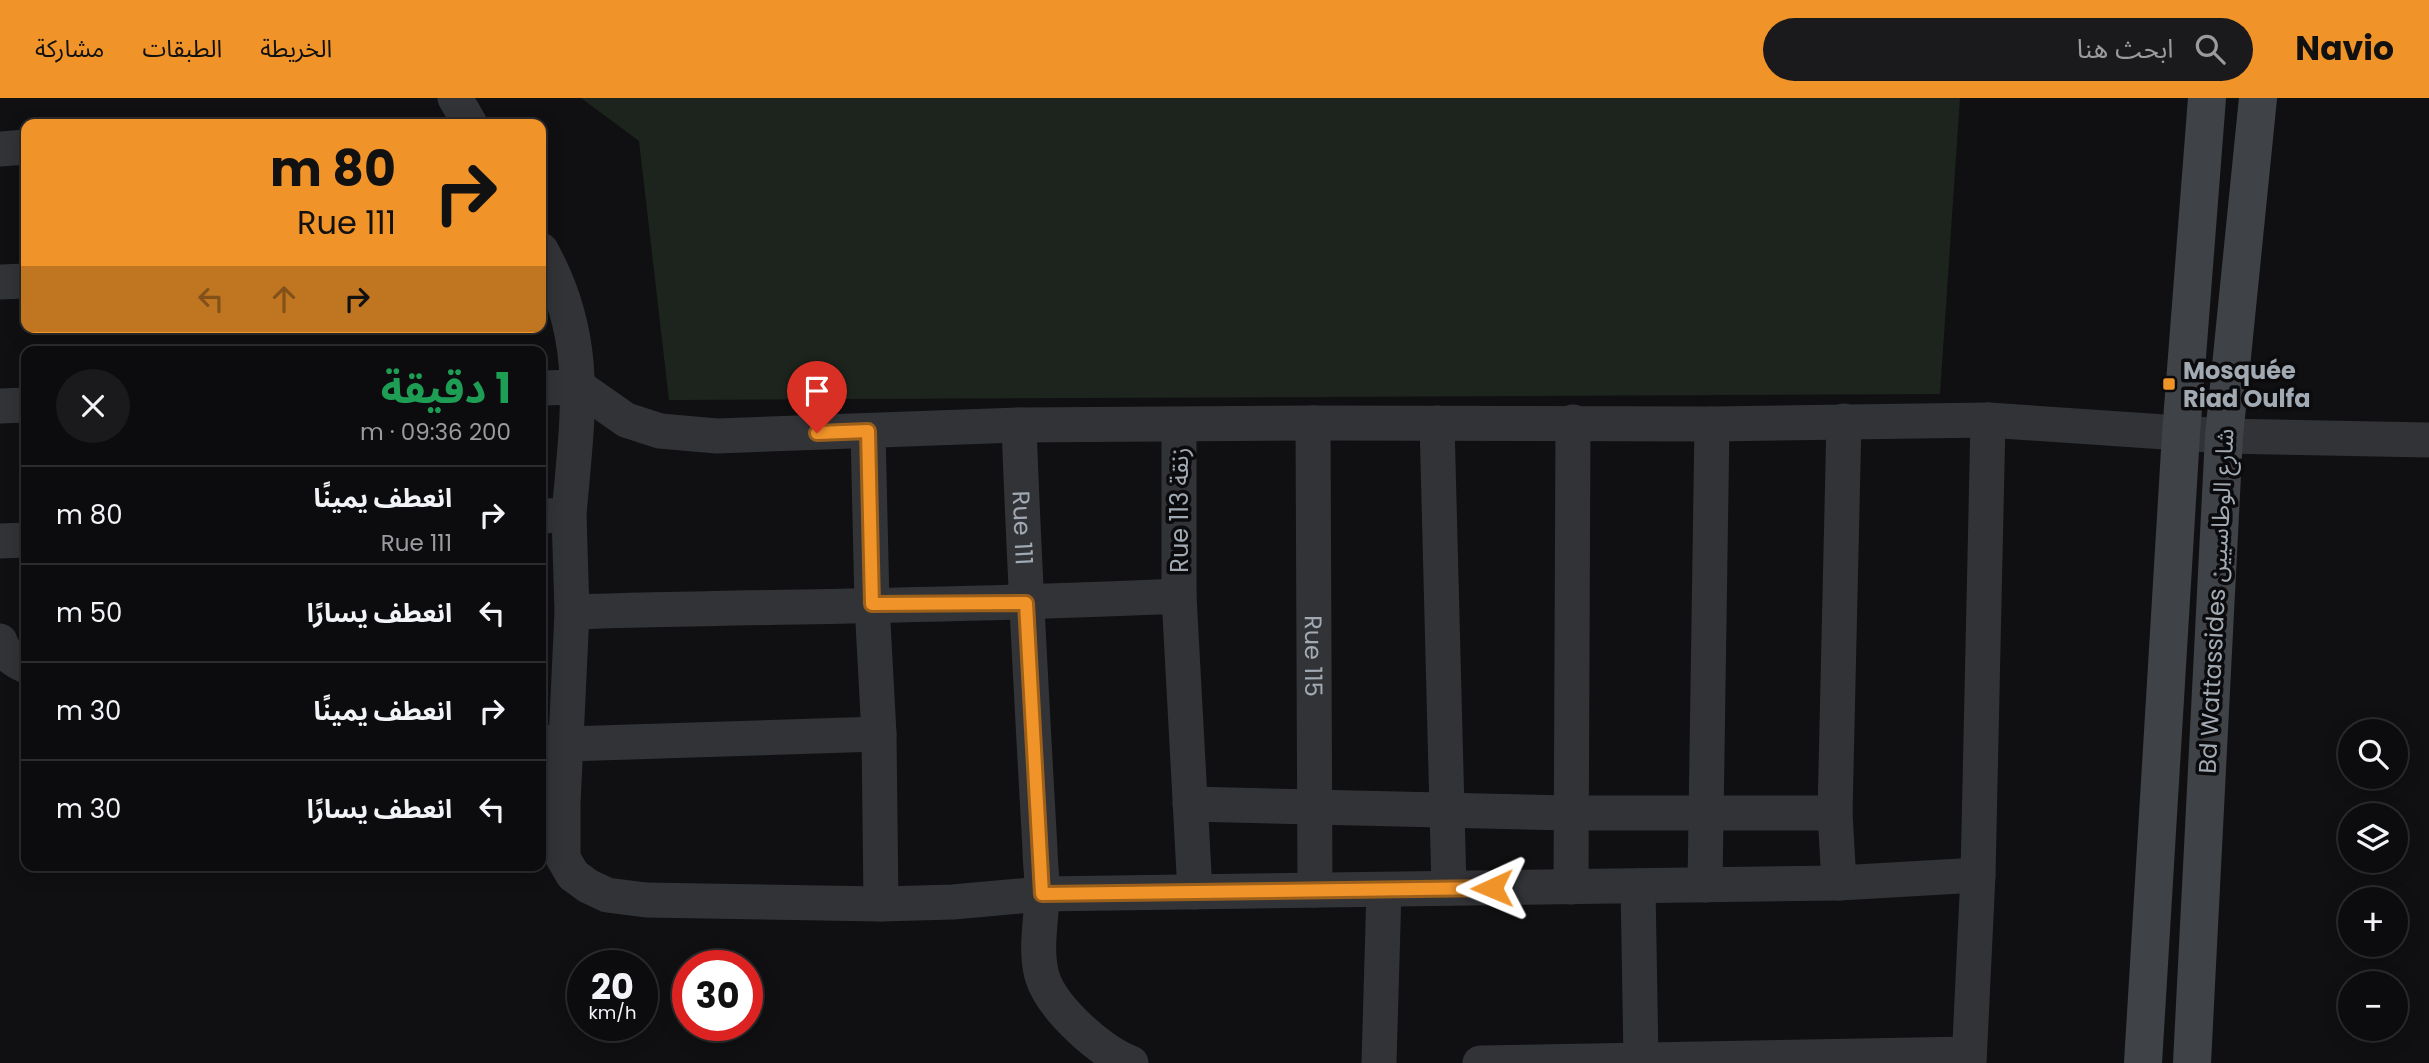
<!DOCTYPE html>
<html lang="ar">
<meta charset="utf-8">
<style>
:root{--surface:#0c0c0e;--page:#1a1a1c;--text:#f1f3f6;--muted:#9a9b9e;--line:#2c2c2e;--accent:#f09329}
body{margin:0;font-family:Poppins,"Noto Sans Arabic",sans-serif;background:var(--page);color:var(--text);direction:rtl;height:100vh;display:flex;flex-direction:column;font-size:26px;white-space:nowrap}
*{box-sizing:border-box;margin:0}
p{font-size:23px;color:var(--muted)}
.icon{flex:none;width:38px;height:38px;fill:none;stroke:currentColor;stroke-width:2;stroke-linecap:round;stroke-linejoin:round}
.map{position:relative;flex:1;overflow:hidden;direction:ltr}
.details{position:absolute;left:21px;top:248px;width:525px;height:525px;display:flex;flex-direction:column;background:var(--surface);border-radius:14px;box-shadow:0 4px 18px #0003,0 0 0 2px var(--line);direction:rtl}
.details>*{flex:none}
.banner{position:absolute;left:21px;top:21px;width:525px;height:214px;border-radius:14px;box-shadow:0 4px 18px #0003,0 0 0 2px var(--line);direction:rtl;background:#f09329;color:#111;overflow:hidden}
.buttons{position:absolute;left:2338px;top:621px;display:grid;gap:14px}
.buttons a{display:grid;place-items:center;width:70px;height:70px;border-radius:50%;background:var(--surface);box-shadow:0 4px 18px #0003,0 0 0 2px var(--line);font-size:35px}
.speed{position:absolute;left:567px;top:852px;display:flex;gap:14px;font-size:35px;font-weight:700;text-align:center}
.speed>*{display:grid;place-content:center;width:91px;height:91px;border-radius:50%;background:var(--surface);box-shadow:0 4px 18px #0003,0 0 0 2px var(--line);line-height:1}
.speed small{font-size:18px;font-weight:400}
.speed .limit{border:10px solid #d22;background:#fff;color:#111}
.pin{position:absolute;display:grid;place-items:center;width:60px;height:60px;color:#fff;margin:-72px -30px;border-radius:50% 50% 50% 0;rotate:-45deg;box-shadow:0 0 7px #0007}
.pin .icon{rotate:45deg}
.me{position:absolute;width:77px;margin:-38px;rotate:269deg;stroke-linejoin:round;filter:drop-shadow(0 0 5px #0008)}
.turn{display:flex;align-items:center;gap:24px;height:147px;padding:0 35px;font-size:32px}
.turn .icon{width:91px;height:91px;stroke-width:2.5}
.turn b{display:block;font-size:49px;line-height:60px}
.lanes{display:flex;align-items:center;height:66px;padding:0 35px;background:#0003;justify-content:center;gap:35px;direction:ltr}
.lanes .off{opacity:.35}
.round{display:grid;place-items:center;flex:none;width:74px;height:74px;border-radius:37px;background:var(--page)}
.headline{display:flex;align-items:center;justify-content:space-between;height:119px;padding:0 35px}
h1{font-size:42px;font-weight:700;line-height:52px;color:#1e9e55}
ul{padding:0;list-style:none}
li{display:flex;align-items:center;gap:21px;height:98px;padding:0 35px;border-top:2px solid var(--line)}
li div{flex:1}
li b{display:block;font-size:26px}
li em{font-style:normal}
header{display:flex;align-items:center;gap:42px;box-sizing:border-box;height:98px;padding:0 35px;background:var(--accent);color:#111}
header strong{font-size:33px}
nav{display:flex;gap:38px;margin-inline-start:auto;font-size:24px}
.search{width:490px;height:63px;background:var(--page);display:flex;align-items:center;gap:18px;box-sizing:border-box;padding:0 24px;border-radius:38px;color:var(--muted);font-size:26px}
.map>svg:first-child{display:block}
.green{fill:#1d241d}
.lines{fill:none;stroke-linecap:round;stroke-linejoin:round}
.street{stroke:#313337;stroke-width:35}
.secondary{stroke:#3f4246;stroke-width:38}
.route-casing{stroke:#9c601b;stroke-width:18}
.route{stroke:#f09329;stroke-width:12}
.poi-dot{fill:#f09329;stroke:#0b0b0d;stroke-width:2.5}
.labels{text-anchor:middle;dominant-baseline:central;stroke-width:7;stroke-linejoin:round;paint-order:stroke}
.poi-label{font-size:24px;font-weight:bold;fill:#a1a9b2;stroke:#0b0b0d;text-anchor:start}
.street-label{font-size:24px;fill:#a1a9b2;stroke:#0b0b0d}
</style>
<header>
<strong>Navio</strong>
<div class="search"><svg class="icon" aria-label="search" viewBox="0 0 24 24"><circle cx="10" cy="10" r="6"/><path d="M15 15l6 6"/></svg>ابحث هنا</div>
<nav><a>الخريطة</a><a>الطبقات</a><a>مشاركة</a></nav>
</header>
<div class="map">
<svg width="2429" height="965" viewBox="0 0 2429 965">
<rect width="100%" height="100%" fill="#101012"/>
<path class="green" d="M581 0H1960L1940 296 669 302 639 43Z"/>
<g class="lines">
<g class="street">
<path d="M455 0 470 26"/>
<path d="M0 51 26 49"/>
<path d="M541 152C592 243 577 319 569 417L541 418"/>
<path d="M0 184 26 183"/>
<path d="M579 289 626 322 660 333 717 338 1019 327 1313 325 1712 326 1988 322 2224 338 2429 342"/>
<path d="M541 290 579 289"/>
<path d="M0 308 26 307"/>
<path id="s1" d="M1313 325 1315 792"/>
<path d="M1437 325 1449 790"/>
<path id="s2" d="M1019 327C1024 468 1032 610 1040 751 1040 767 1043 783 1042 799 1041 825 1035 852 1042 878 1051 909 1101 955 1131 965"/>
<path d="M868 333 872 506 879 636 881 806"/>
<path d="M569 417 572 514 563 706V760L573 777 588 788 607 797 646 802 881 806 953 804 1042 796 1839 785 1978 777"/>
<path d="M0 443 26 442"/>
<path d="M1179 498V327"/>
<path d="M572 514C774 508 977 508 1179 498L1195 794"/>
<path d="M0 543C3 556 15 563 26 568"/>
<path d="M541 644 567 646 879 636"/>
<path d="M1190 706 1570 715H1835"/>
<path d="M1839 785 1835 715 1844 323"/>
<path d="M1705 787 1712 326"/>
<path d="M1638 788 1641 961"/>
<path d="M1571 789 1573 324"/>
<path d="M1379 965 1384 792"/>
<path d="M1480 965 1969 956"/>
<path d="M1969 965 1978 777 1988 322"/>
</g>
<path class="secondary" d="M2143 965 2181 336 2207 0
M2192 965 2224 338 2258 0"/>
</g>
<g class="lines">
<defs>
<path id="route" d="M817 335 868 333 872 506 1026 505 1042 796 1492 790"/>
</defs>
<use href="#route" class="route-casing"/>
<use href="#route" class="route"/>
</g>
<rect class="poi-dot" x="2162" y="279" width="14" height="14" rx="3.5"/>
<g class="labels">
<g class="poi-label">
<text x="2183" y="272">Mosquée<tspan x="2183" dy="28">Riad Oulfa</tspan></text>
</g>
<g class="street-label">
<text transform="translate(1179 412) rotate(-90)">Rue 113 زنقة</text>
<text stroke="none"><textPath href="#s2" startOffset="103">Rue 111</textPath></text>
<text transform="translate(2216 503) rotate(-87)">Bd Wattassides شارع الوطاسيين</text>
<text stroke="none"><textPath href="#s1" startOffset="233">Rue 115</textPath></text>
</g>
</g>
</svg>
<div class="buttons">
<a><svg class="icon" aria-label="search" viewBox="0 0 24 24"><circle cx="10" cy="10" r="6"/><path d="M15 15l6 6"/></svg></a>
<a><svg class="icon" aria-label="layers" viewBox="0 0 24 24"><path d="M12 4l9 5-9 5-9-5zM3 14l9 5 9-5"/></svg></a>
<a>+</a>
<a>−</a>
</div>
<div class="speed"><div>20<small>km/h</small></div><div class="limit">30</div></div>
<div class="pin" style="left:817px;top:335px;background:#d93025"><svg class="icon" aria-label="arrive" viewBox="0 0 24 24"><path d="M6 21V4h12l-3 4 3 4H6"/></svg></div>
<svg class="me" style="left:1492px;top:790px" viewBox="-20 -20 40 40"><path d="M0-17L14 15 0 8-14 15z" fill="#f09329" stroke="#fff" stroke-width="4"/></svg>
<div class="banner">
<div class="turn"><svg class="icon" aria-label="right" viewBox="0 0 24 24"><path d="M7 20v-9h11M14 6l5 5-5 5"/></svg><div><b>80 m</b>Rue 111</div></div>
<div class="lanes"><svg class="icon off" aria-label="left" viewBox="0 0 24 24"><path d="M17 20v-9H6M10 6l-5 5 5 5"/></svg><svg class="icon off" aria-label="ahead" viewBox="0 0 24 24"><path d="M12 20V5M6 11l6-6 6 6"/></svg><svg class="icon" aria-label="right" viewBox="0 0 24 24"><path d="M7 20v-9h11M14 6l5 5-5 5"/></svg></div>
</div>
<section class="details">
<div class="headline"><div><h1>1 دقيقة</h1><p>200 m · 09:36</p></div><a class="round"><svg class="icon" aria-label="close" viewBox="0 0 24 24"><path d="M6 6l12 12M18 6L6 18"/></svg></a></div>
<ul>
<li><svg class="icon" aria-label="right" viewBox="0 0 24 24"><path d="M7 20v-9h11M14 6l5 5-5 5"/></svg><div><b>انعطف يمينًا</b><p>Rue 111</p></div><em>80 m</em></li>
<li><svg class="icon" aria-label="left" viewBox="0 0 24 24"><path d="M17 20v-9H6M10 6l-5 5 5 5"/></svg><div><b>انعطف يسارًا</b></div><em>50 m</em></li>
<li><svg class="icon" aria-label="right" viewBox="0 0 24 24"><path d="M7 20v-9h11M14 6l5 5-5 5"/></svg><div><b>انعطف يمينًا</b></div><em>30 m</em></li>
<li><svg class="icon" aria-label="left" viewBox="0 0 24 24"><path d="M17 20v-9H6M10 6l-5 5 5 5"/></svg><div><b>انعطف يسارًا</b></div><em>30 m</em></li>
</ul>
</section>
</div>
